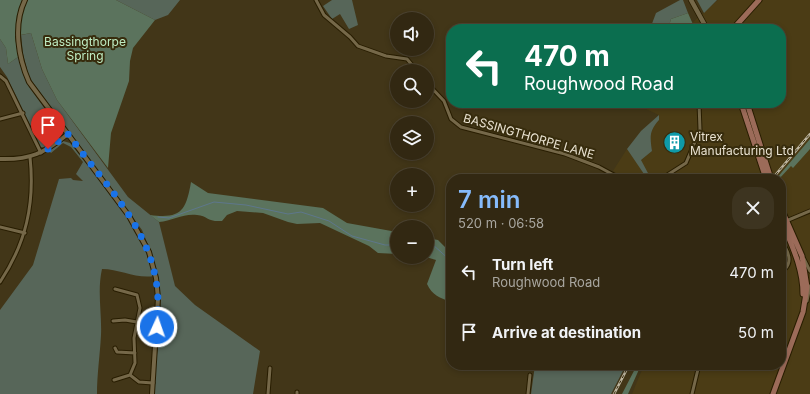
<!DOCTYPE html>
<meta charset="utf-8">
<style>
:root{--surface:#322812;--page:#3d3420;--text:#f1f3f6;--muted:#a8a69f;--line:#4d4432;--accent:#86bbfb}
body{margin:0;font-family:Inter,sans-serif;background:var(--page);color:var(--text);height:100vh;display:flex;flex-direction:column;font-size:15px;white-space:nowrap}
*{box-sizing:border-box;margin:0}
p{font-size:13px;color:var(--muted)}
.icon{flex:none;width:22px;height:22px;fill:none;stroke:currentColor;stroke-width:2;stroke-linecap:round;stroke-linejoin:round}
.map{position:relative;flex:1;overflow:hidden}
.drawer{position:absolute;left:446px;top:174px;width:340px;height:196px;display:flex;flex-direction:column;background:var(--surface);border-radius:16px;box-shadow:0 2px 6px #0003,0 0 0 1px var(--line)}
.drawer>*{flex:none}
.guide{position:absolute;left:446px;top:24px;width:340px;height:84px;border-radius:16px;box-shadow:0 2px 6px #0003,0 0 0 1px var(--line);background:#0b6e4f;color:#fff;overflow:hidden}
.buttons{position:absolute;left:390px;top:12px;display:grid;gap:8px}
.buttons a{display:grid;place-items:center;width:44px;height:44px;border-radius:50%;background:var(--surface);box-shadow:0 2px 6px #0003,0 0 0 1px var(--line);font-size:20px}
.pin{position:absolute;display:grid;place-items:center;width:34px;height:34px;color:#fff;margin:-41px -17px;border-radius:50% 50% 50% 0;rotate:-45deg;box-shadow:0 0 4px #0007}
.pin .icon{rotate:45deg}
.me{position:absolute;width:44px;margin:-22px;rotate:3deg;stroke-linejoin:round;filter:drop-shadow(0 0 3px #0008)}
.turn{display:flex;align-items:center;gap:14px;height:84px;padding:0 12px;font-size:18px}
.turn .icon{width:52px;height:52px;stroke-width:2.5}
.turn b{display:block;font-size:28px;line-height:34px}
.round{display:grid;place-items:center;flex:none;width:42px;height:42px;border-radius:16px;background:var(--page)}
.summary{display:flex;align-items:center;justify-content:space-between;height:68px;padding:0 12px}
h1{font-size:24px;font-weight:600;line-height:30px;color:var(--accent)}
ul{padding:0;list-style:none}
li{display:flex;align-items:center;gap:12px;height:60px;padding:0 12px}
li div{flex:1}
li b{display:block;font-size:15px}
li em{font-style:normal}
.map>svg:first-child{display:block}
.built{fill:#4b3c15}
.green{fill:#576659}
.forest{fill:#5b735d}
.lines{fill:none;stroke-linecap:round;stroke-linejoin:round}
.stream{stroke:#5e778c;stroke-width:1}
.minor-casing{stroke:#281d00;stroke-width:5}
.tertiary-casing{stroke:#281d00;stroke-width:6}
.secondary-casing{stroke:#281d00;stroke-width:6}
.primary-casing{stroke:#281d00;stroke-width:7}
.minor{stroke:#756849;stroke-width:3}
.tertiary{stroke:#756849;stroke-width:4}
.secondary{stroke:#756849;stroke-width:4.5}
.primary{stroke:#9c6b59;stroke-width:5}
.rail-casing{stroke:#bdb5a0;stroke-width:2.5}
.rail{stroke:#372c0d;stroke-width:1;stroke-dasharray:3;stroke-linecap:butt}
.route{stroke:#1a73e8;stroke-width:7;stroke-dasharray:0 12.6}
.labels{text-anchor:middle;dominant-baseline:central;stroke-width:4;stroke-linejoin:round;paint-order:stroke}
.park-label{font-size:12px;fill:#bfedc3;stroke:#372c0d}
.street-label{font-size:12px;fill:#e9e2d1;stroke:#372c0d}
.poi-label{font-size:12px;fill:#e9e2d1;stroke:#372c0d;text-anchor:start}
</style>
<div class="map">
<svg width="810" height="394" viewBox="0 0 810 394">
<rect width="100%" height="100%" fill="#423618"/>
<path class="built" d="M718 0H810V394H632L644 365H781V179H625L613 171 627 149 646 176 641 160 652 151 650 139 652 128 659 120V115L633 103H781V29H695L692 23Z"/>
<path class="green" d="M116 0H180L168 15 155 20Z
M332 0H352L358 25 349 29 340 14 332 19 323 6Z
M680 0H683L688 13 671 19 668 29H650L656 13Z
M697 0H717L704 13Z
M31 33 42 69 57 100 128 197 159 222 175 286 195 305 260 351 253 394H154C155 357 164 320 159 283 156 264 149 247 142 230L29 77 23 54 21 35Z
M0 39 6 48 8 64 18 57 29 87 61 131V136L46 148 41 147 7 77 0 67Z
M659 115V120C649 131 650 137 652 151L641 160 649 175 646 177 627 149 641 131Z
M63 141 70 143 122 208 142 240 154 276C136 279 120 269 102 269 97 291 102 313 101 335 100 355 97 374 97 394H0V310L33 265 59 179 71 178 73 180 83 181 76 174 83 162 71 147 63 143 51 153 49 151Z
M535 365H626L611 394H531Z"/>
<path class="forest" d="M0 0H116L155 20 133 48 130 61 129 81 111 133 108 168 57 100 42 69 31 33 15 36 18 57 8 64 6 48 0 39Z
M688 13 695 29H668L671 19Z
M810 139V149L793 168 791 166 779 179H776Z
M191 182 208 193 323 208 347 223 397 232V254L378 253 369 246 320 223 297 224 288 222 263 213 237 211 227 215 222 221C207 222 208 216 197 215 184 213 172 221 159 222L150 215C181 219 186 211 191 182Z
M427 238 438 240 448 250H451V302C440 298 432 295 427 284L436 260 426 257Z
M637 365H641L628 394H622Z"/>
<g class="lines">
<path class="stream" d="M158 217 169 218 214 202 246 205 288 214 301 212 329 221 352 236 385 245H397
M427 244H432L451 261"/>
<defs>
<path id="minor" d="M316 0 324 15 350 37 358 46 386 56 407 59 417 71
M0 76 6 81 41 153
M427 83 444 101 451 119 461 127 565 154 599 167 621 179
M0 119 23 113
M661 179 686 163 700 130 699 103
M786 221 810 211
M0 227 25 233
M781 241C787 249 793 261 785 269
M781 251 787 254
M804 259 810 271
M0 282C26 243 35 204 30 157
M807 301 810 286
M113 321 125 320 137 322
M115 348 117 352 135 353
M130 375 139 382 153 383
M114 380 130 375 135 363 134 338 140 308 137 295 115 289
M268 394 270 368
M297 394V392
M528 394 530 375
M692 394 699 365"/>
<path id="tertiary" d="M25 0C13 25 18 57 29 82L129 216 149 252 156 278 158 298 152 394
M0 159C31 160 44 153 68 134"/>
<path id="secondary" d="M691 0 707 29"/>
<path id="primary" d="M733 29 759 0
M741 103 766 179
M747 103 771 179
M781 219C791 244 803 267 803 294
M773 394 803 312 807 287 802 256 781 208"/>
</defs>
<use href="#minor" class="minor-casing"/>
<use href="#tertiary" class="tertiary-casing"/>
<use href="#secondary" class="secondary-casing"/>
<use href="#primary" class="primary-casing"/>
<use href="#minor" class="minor"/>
<use href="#tertiary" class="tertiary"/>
<use href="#secondary" class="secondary"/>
<use href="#primary" class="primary"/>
<defs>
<path id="rail" d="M772 179 810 134
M614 394 629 365"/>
</defs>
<use href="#rail" class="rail-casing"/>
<use href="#rail" class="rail"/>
</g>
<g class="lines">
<path class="route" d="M48 149 68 134C101 180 147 224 156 281 159 296 158 312 157 327"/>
</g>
<defs>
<symbol id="building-disc" viewBox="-11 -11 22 22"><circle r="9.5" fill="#0f9aa8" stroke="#372c0d"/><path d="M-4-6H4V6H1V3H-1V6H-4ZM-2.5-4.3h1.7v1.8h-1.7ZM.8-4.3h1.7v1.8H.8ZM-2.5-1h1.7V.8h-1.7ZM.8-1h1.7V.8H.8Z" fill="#fff"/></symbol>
</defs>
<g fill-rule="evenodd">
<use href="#building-disc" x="662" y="130" width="25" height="25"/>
</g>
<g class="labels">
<g class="park-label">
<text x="85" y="41">Bassingthorpe<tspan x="85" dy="14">Spring</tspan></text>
</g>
<g class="street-label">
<text transform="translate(529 136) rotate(16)">BASSINGTHORPE LANE</text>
</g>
<g class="poi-label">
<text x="690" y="136">Vitrex<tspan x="690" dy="14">Manufacturing Ltd</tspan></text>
</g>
</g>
</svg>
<div class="buttons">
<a><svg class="icon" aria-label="sound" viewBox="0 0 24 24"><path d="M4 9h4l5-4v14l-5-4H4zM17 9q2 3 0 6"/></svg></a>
<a><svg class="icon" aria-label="search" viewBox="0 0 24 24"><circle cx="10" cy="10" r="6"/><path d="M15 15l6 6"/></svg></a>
<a><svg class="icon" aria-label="layers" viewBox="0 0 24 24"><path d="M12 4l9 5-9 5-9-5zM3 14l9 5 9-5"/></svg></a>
<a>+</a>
<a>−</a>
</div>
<div class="pin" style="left:48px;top:149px;background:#d93025"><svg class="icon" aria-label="arrive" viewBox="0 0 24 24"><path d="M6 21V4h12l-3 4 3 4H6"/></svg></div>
<svg class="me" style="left:157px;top:327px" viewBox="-20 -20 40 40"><circle r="17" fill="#1a73e8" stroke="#fff" stroke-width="3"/><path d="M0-11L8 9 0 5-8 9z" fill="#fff"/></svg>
<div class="guide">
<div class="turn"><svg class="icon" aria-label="left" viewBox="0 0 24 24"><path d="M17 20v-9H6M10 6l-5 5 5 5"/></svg><div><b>470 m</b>Roughwood Road</div></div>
</div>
<section class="drawer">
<div class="summary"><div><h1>7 min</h1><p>520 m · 06:58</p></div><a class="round"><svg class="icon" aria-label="close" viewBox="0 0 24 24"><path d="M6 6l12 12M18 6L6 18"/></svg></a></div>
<ul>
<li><svg class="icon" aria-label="left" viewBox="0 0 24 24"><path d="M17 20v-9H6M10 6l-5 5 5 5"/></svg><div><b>Turn left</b><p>Roughwood Road</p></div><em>470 m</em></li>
<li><svg class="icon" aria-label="arrive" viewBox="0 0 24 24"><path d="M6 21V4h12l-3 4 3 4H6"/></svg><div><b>Arrive at destination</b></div><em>50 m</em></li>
</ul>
</section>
</div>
